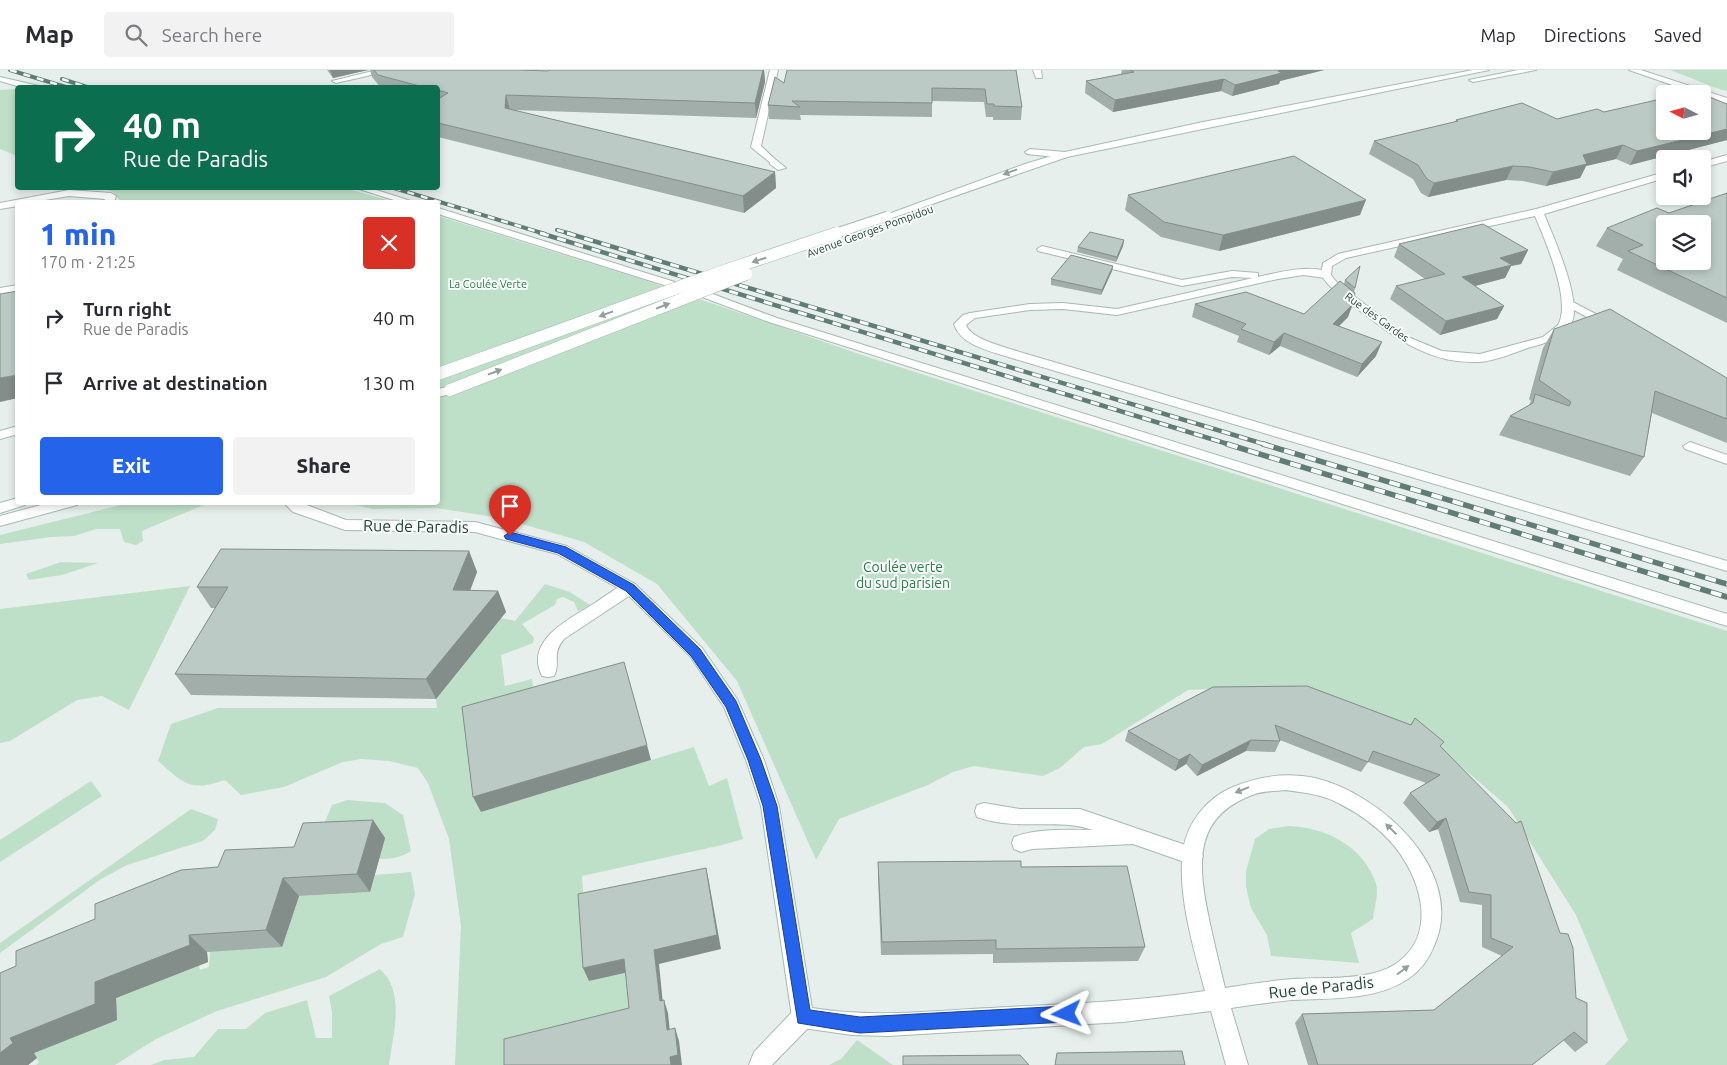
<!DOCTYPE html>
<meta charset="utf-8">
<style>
:root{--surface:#fff;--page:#f2f2f3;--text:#2b2b33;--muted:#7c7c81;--line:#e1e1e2;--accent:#2563eb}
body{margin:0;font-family:Ubuntu,sans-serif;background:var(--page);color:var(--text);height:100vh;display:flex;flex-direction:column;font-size:19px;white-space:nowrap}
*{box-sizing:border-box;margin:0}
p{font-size:16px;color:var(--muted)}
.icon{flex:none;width:28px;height:28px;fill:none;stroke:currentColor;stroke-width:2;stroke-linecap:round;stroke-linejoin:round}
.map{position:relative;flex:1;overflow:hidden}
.panel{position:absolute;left:15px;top:130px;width:425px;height:305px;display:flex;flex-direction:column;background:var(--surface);border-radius:5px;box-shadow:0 2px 8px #0003}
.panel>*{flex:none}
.guide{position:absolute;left:15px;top:15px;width:425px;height:105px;border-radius:5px;box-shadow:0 2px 8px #0003;background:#0b6e4f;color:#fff;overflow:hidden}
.needle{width:32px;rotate:276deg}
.controls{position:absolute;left:1656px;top:15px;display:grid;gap:10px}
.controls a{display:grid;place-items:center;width:55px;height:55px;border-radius:5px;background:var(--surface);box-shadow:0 2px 8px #0003;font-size:25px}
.pin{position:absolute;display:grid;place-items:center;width:42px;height:42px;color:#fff;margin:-51px -21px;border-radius:50% 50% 50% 0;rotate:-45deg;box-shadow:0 0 5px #0007}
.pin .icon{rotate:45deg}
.me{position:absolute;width:55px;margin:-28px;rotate:267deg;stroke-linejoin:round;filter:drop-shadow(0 0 4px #0008)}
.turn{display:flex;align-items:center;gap:18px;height:105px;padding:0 25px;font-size:22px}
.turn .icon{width:65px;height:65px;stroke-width:2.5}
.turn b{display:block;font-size:35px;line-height:42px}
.round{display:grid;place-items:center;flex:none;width:52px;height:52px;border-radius:5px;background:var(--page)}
.headline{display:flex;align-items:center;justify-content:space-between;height:85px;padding:0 25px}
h1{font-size:30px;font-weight:800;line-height:38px;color:var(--accent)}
.action{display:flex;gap:10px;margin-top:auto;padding:10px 25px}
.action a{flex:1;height:58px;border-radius:5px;background:var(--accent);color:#fff;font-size:20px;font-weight:800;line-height:58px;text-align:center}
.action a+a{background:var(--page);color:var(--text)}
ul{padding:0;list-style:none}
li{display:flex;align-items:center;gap:15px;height:65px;padding:0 25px}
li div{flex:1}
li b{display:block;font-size:19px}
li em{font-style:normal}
header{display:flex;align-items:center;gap:30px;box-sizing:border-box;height:70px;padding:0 25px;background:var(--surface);border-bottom:1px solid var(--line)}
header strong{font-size:24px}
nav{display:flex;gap:28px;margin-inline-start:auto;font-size:18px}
.search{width:350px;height:45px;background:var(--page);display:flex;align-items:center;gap:12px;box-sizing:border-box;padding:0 18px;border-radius:5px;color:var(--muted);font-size:19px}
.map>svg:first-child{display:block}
.green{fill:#bfe0c8}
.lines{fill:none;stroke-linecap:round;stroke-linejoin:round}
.lane-casing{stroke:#a8b8b2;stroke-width:2}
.street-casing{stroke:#a8b8b2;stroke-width:2}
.secondary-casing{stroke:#a4bbb3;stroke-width:2}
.lane{fill:#fff;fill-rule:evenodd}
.street{fill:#fff;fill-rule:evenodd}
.secondary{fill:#fff;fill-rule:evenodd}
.rail-far2-casing{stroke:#5f7d75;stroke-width:4}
.rail-far1-casing{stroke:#5f7d75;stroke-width:4.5}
.rail-casing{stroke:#5f7d75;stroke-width:5.5}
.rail-far2{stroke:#f7fbf9;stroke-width:2.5;stroke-dasharray:7;stroke-linecap:butt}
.rail-far1{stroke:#f7fbf9;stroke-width:3;stroke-dasharray:9;stroke-linecap:butt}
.rail{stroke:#f7fbf9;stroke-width:4;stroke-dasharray:11;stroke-linecap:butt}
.secondary-bridge-far1-casing{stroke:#a4bbb3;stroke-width:11;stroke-linecap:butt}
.secondary-bridge-casing{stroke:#a4bbb3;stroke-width:13;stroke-linecap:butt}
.secondary-bridge-far1{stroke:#fff;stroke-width:9}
.secondary-bridge{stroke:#fff;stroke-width:12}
.wall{fill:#a1aea9}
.shaded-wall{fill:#838d89}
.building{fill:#bbcac4;stroke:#838d89;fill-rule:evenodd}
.oneway{fill:#92a09c}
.route{fill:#2563eb;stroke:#184099}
.labels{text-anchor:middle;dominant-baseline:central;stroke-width:4;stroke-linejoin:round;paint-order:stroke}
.far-street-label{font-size:11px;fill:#24423a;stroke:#f7fbf9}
.far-park-label{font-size:11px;fill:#2d7a4b;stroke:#f7fbf9}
.park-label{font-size:14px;fill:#2d7a4b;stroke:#f7fbf9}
.near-street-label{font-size:16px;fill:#24423a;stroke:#f7fbf9}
</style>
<header>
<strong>Map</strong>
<div class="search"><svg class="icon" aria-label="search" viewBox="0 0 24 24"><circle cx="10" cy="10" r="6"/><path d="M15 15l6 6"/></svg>Search here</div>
<nav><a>Map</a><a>Directions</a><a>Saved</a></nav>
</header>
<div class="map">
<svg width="1727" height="995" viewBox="0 0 1727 995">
<rect width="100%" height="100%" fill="#e6efeb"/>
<path class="green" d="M1670 0H1727V21L1719 19Z
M17 19H18L17 86 0 79V20Z
M100 118H345L394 132H121L113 122Z
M438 146 641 209 868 287 1727 561V995H1605L1628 970 1576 845 1508 737 1448 685 1255 617 1188 620 1102 674 1084 677 1060 698 1043 706 974 696 953 702 928 715 839 749 816 790 737 611 657 514 584 472 501 448 436 438 373 439 347 433 438 432Z
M133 432 208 433 142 461 143 471 136 475 124 472 120 459H96L74 466 51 467 0 474V465Z
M61 492 98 493 62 505 29 510 26 504Z
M545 514 570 522 590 535 578 541 574 532 563 527 557 529 555 535 522 554 534 568 533 573 501 585 505 616 532 609 535 634 481 742 694 677 709 716 727 708 743 769 722 775 582 806 589 911 629 902 635 951 512 995H455L461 856 449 769 428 713 418 698 389 691 361 689 343 692 284 717 241 725 225 710C190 722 184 714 158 691L171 654 218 638H437L436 629 501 548 515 551Z
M190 516 129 640 102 626 77 630 10 671 0 673V539Z
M91 711 102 726 0 792V770Z
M347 730 385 733 403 745 411 781C383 800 347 780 317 771L332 735Z
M191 739 218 749 215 760 203 771 127 795 101 809 0 883V873Z
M1289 756C1325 757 1364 776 1376 814 1379 823 1374 839 1373 849L1351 863 1359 893 1271 886 1267 865 1251 838 1246 817V801L1255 769 1269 759Z
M411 802 415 824 403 867 381 874 326 907 217 941 156 969 115 995H36L39 992 34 983 116 950V928L199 895 200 900 209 897 210 882 299 826 370 822 375 805Z
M380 899C406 922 393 965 389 995H151L164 990 194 987 218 959H246L265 943 307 930 316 968H332V942L329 926Z
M857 970 893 995H829L841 989Z"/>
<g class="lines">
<defs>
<path id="lane" d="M1033 0H1041L1042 8H1036Z
M0 7 39 16 40 18H24L0 11Z
M1030 79 1065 82 1070 85 1065 88 1027 84 1025 82Z
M770 90H776L786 98 778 100 770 94Z
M356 118H370L414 132H400Z
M69 120 111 123 116 126 114 132H104L105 129 69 126 33 132H18V136L0 139V133Z
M438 138 710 223 777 248 1727 544V556L769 252 702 227 438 144Z
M1042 176 1182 210 1232 201 1258 203V207C1275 203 1318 192 1331 205L1326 208 1303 205 1278 209 1117 245 1063 239 1030 240 975 248 966 255C971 270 1009 278 1023 283L1727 491V501L1015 289C995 282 961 277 954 254L963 245 970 243 1030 234 1063 233 1117 239 1253 208 1232 207 1182 216 1038 181 1037 179Z
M1569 230 1613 253 1615 255 1613 257H1605L1565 235V231Z
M1690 372 1727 385V394L1685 379 1683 376Z
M630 512 635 514 638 518 635 522 564 569C551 584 561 593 554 606L548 607 542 606C524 570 570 549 593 534 605 527 617 516 630 512Z
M984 733 1020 739H1080L1200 780 1203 786 1200 792 1193 795 1133 774 1032 779 1021 782 1014 779 1012 773 1014 767C1039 758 1067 760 1093 760 1056 747 1019 762 977 747L975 741 977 735Z
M803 936 811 939 814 947 811 955 772 995H749L754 982 795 939Z"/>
<path id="street" d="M377 0H393L336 13 332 11Z
M770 0H778L761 76 778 92 773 95 751 77Z
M1629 0H1641L1727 28V34Z
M1727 85V91L1702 98V92Z
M1665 102V108L1544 144C1554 168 1579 224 1573 249 1568 267 1546 273 1531 277 1515 282 1496 291 1479 292 1430 294 1397 269 1360 241 1345 230 1331 220 1321 205L1323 193 1338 184 1536 139ZM1535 146C1545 170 1572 231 1558 255L1543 267 1480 284 1442 281 1408 267 1338 214 1331 205 1332 196 1346 188Z
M18 215V221L0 224V218Z
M18 356V364L0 369V361Z
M283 432H299L346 450 475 452 567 476 635 514 702 578 737 629 764 690 779 736 812 938C874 948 928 941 990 938 1062 934 1134 932 1205 921 1194 880 1177 824 1183 781 1187 752 1207 728 1233 717 1260 706 1286 702 1315 708 1382 724 1467 803 1434 876 1429 889 1420 901 1408 909 1375 931 1330 928 1292 930 1272 932 1251 935 1231 938L1248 995H1226L1211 941 1123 952 888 966 852 965 803 958 795 955 792 947 761 736 746 690 724 637 690 586 625 522 557 484 475 462 345 460 293 442ZM1286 720C1304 723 1323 724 1340 734 1358 743 1375 755 1389 770 1420 803 1441 865 1394 895 1368 911 1322 907 1293 909 1270 911 1248 914 1225 918 1219 893 1213 869 1208 844 1197 790 1195 745 1255 724 1264 721 1276 721 1286 720Z"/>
<path id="secondary" d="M1473 0H1489L1067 87 892 148 883 146 1025 94 1065 82 1203 52Z
M1518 0H1536L1473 12 1469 10Z
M450 316 454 317 456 320 454 323 438 327V319Z
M18 428V432H27L25 435 0 443V433Z
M52 432H79L77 435 0 456V446Z"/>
</defs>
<use href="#lane" class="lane-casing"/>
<use href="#street" class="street-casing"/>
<use href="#secondary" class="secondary-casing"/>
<use href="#lane" class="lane"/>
<use href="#street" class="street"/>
<use href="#secondary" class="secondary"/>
<defs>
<path id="rail-far2" d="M10 0 69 18
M62 9 90 18
M394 118 545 164
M557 160 571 164"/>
<path id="rail-far1" d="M540 163 1231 375
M567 163 1267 375"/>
<path id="rail" d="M1227 374 1727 527
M1263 374 1727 514"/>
</defs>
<use href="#rail-far2" class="rail-far2-casing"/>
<use href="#rail-far1" class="rail-far1-casing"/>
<use href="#rail" class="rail-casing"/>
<use href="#rail-far2" class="rail-far2"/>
<use href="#rail-far1" class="rail-far1"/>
<use href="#rail" class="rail"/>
<defs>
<path id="secondary-bridge-far1" d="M834 164 888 146"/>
<path id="secondary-bridge" d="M438 304 721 202 837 163
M450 320 746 204"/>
</defs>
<use href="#secondary-bridge-far1" class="secondary-bridge-far1-casing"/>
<use href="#secondary-bridge" class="secondary-bridge-casing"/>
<use href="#secondary-bridge-far1" class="secondary-bridge-far1"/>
<use href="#secondary-bridge" class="secondary-bridge"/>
</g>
<path class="wall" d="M327 0H368L333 8Z
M370 0H520L548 1 549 0H764L765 12 756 48 513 40 775 102 776 118 744 143 438 67V18H381L372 7Z
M1016 0 1022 37 1021 50H993V47H986L984 32 932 31V47L800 45 801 50 769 49 768 35 784 13Z
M1122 0H1324L1280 11 1279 14 1232 26 1221 21 1113 42 1085 23 1086 11 1121 4Z
M1727 34V70L1630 95 1616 89 1586 96 1580 108 1546 116 1523 111 1506 110 1428 127 1421 123 1413 109 1369 84 1374 71 1455 52 1456 50 1557 49 1604 42Z
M1727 123V253L1617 200 1623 189 1596 176 1607 158 1669 143Z
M1128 125 1360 145 1219 181 1161 167 1125 140Z
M1124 170 1123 176 1116 192 1077 182 1078 177Z
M1399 174 1528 180 1521 194 1511 196 1505 208 1475 216 1504 236 1497 249 1440 265 1390 229 1396 216 1425 209 1394 187Z
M1113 196 1112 201 1101 225 1051 215V209Z
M1345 210 1355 218 1348 247 1339 256 1376 286 1357 307 1280 276 1269 285 1237 272 1239 266 1192 247 1195 234 1304 244 1344 214Z
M1554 259 1727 308V373L1652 343 1644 387 1630 406 1499 365 1510 346 1529 335 1531 331 1529 329 1543 278Z
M469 481 477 502 470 521H498L506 542 436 629 191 625 175 604 215 538H211L197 517Z
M1213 617 1410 655 1415 648 1441 677 1576 928 1587 973 1575 982 1563 970 1532 995H1308L1295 953 1302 944 1434 940 1502 886 1482 877V835L1460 832 1438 759 1429 762 1403 733 1410 723 1426 713 1368 692 1361 702 1280 670V671L1275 682 1246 681 1197 706 1186 694 1175 701 1125 671 1128 661Z
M373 750 385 768 370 822 299 826 282 877 207 882 208 892 116 928 117 950 34 983 37 988 28 995 16 896 95 849 218 797 294 777Z
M878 792 1021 797 1145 877 1138 891 993 893V884L881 885 878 807Z"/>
<path class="shaded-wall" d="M330 0H368L333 8Z
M763 0H764L765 12 756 48 755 33Z
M1282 0H1324L1280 11 1279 14 1232 26 1235 15Z
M1224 9 1221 21 1113 42 1115 30Z
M506 25 510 40 505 38Z
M1727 59V70L1630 95 1637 81Z
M1623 75 1616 89 1586 96 1580 108 1546 116 1553 102 1583 85Z
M1513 96 1506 110 1428 127 1434 113Z
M775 102 776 118 744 143 743 126Z
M1366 130 1360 145 1219 181 1223 165Z
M1124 170 1123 176 1116 192 1117 187Z
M1528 180 1521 194 1511 196 1505 208 1456 221 1462 207 1500 188Z
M1113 196 1112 201 1101 225 1102 220Z
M1353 234 1348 247 1328 267 1333 254Z
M1504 236 1497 249 1440 265 1446 251Z
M1284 263 1280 276 1269 285 1274 272Z
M1382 272 1376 286 1357 307 1362 294Z
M18 305V328L0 332V308Z
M469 481 477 502 462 541 453 520Z
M498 521 506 542 436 629 426 609Z
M1251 670 1246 681 1197 706 1202 695Z
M647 675 651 690 481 742 473 727Z
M1190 684 1186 694 1175 701 1179 690Z
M1446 748 1438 759 1429 762 1437 752Z
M373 750 385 768 370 822 357 804Z
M706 798 709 812 721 879 659 894 664 944 660 931 654 880Z
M283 808 299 826 282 877 266 860Z
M189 865 207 882 208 892 116 928 117 950 34 983 37 988 28 995H0V983L10 968 95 912Z
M624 889 629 902 589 911 583 898Z
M664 930 668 943 671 972 667 960Z
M675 958 679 971 682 995H671L670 987Z"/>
<path class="building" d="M374 0H520L548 1 549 0H763L755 33 506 25 505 38 775 102 743 126 438 53V29L448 23 438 20V18H427L378 5Z
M787 0H1016L1022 37 994 36V34H987L985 19 932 18V33L792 31 800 37 768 35 775 7 784 13Z
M1130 0H1282L1278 1 1282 3 1235 15 1224 9 1115 30 1086 11 1134 2Z
M1694 21 1701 24H1683Z
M1702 24 1727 34V59L1637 81 1623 75 1583 85 1587 94 1553 102 1530 97 1513 96 1434 113 1427 109 1418 95 1374 71 1458 51 1456 50 1522 33 1557 49 1597 39 1604 42 1665 28V61H1702Z
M1294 86 1366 130 1223 165 1164 152 1128 125Z
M1727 123V228L1628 181 1643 175 1607 158 1657 138 1669 143ZM1665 154H1702V191H1665Z
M1483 154 1528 180 1500 188 1512 195 1462 207 1504 236 1446 251 1396 216 1445 204 1399 174Z
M1090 162 1124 170 1117 187 1078 177Z
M1071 185 1113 196 1102 220 1051 209Z
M1360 196 1355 218 1345 210Z
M1340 211 1355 223 1353 234 1333 254 1382 272 1362 294 1284 263 1274 272 1241 259 1246 254 1195 234 1246 222 1304 244Z
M18 221V305L0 308V224Z
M1610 239 1727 308V349L1655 321 1644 387 1510 346 1533 333 1535 324 1569 336 1571 332 1539 310 1554 259Z
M221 479 469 481 453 520 498 521 426 609 175 604 228 517H197Z
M624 592 647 675 473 727 462 637Z
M1307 616 1411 655 1415 648 1444 672 1440 676 1516 753 1521 751 1560 863 1568 864 1573 878 1576 928 1587 933V973L1574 962 1532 995H1318L1302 944 1434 940 1513 877 1491 868V825L1469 822 1446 748 1437 752 1410 723 1440 705 1373 681 1368 692 1275 655 1280 671 1251 670 1202 695 1190 684 1179 690 1128 661 1213 617Z
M373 750 357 804 283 808 266 860 189 865 190 875 95 912V934L10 968 13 973 0 983V903L16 896V881L95 849V834L181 800 218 797 225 780 294 777 303 753Z
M1021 791V797L1127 796 1145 877 996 879V870L882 872 878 792Z
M706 798 717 865 654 880 660 931 664 930 667 960 675 958 678 985 670 987 671 995H504V969L629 938 624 889 583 898 578 824Z
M1182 981 1185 995H1055L1057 983Z
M1020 985 1029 995H903V986Z"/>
<defs><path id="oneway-solid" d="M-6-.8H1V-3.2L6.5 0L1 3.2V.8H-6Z" transform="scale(1.25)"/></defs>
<g class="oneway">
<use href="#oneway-solid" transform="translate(1010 102) rotate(160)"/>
<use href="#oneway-solid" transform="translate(759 190) rotate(162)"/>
<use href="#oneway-solid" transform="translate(663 236) rotate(-21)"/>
<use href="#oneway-solid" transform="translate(606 244) rotate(160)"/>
<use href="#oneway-solid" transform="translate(495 302) rotate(-21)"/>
<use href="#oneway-solid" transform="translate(1242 720) rotate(158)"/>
<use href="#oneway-solid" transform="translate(1391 759) rotate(-136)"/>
<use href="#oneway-solid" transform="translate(1403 900) rotate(-37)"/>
</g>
<path class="route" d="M510 462 566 477 634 515 700 579 736 631 761 690 777 736 810 940 860 947 1067 936 1072 939 1075 944 1072 950 1067 952 860 963 798 953 763 736 748 690 726 637 691 586 626 521 558 483 506 469 504 466Z"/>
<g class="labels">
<g class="far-street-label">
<text transform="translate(870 161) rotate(-20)">Avenue Georges Pompidou</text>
<text transform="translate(1377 247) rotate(36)">Rue des Gardes</text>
</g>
<g class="far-park-label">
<text x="488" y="214">La Coulée Verte</text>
</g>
<g class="park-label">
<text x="903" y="497">Coulée verte<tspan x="903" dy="16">du sud parisien</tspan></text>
</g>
<g class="near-street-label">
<text transform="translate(416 456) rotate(1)">Rue de Paradis</text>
<text transform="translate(1321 917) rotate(-6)">Rue de Paradis</text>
</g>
</g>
</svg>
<div class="controls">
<a><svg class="needle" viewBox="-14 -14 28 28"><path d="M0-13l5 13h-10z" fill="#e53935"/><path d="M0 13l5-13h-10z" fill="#7c7c81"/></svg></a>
<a><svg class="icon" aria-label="sound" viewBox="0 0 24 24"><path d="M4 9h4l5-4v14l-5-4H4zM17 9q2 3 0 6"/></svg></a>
<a><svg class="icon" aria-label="layers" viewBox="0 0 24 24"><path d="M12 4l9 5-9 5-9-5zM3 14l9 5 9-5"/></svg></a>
</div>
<div class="pin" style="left:510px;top:466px;background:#d93025"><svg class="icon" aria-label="arrive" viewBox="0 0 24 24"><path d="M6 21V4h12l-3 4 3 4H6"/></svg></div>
<svg class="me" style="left:1067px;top:944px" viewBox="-20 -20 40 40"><path d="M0-17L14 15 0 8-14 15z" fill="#2563eb" stroke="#fff" stroke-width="4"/></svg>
<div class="guide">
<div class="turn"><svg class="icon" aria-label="right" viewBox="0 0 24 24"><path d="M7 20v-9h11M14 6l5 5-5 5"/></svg><div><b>40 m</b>Rue de Paradis</div></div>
</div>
<section class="panel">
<div class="headline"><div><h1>1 min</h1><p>170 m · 21:25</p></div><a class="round" style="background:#d93025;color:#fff"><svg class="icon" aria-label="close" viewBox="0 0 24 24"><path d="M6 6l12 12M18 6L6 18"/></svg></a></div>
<ul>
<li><svg class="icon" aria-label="right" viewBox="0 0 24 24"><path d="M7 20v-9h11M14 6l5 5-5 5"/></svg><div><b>Turn right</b><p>Rue de Paradis</p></div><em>40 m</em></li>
<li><svg class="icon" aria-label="arrive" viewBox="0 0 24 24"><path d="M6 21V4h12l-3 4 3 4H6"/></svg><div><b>Arrive at destination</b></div><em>130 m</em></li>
</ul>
<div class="action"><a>Exit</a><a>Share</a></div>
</section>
</div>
